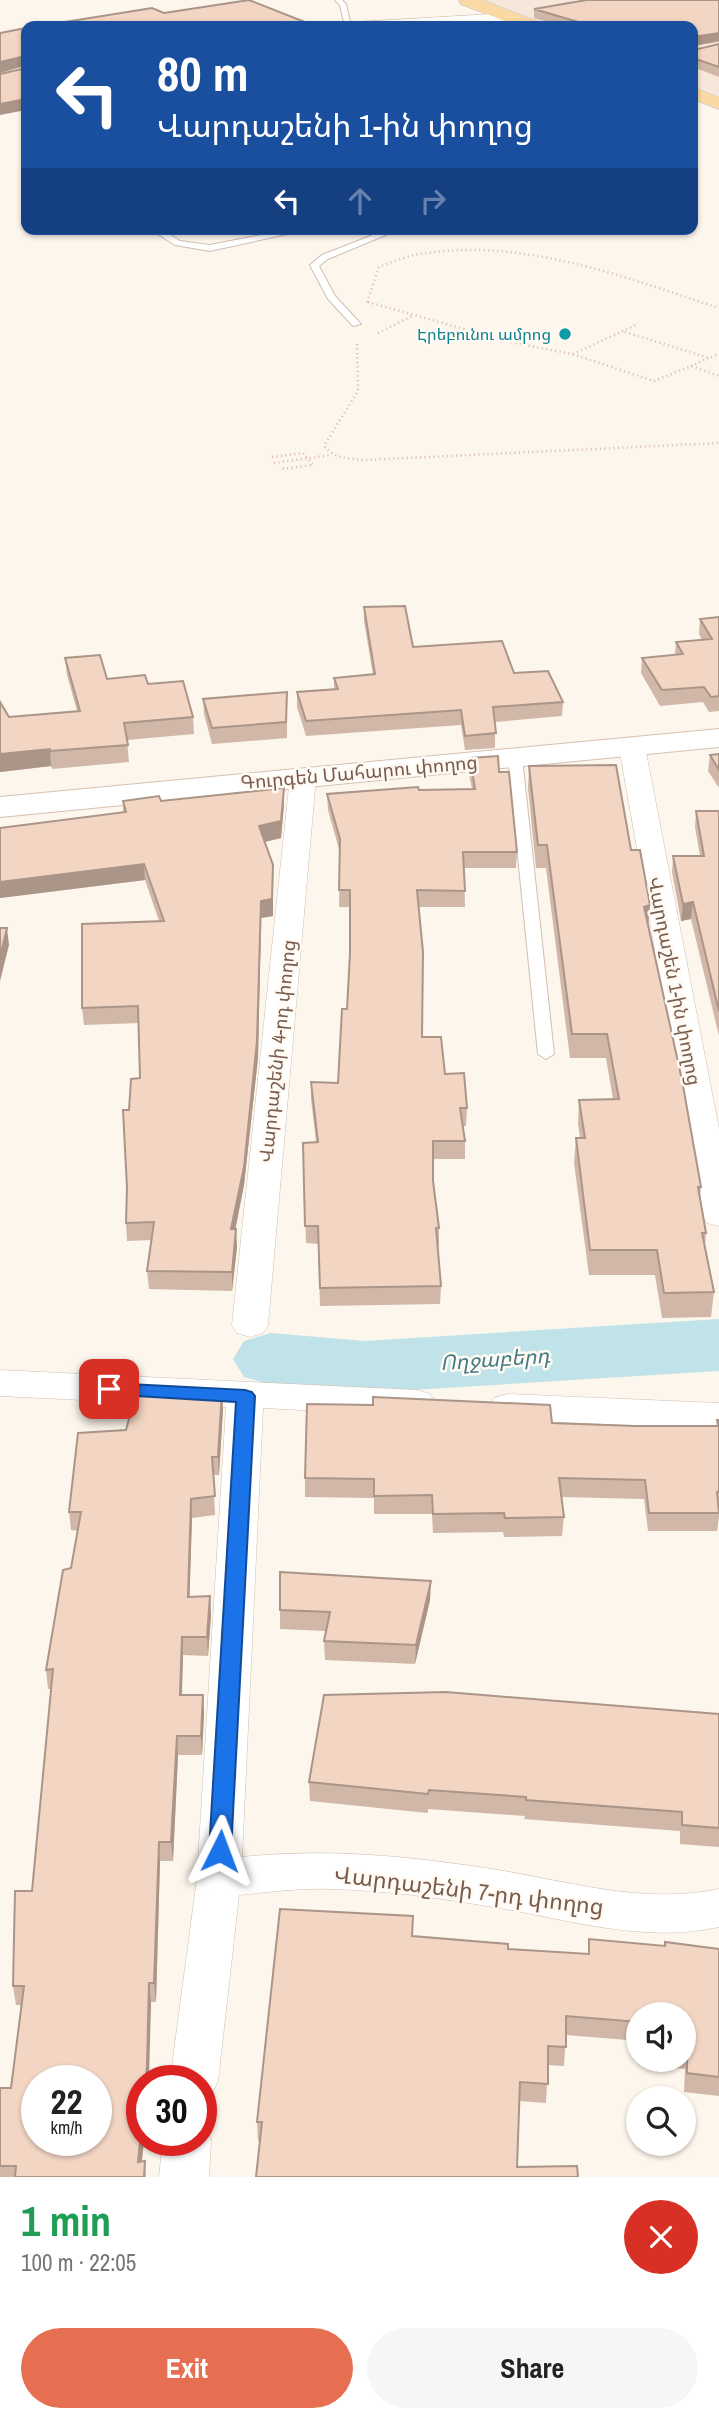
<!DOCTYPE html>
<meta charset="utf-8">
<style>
:root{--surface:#fff;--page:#f6f6f6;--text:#222;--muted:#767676;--accent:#e76f51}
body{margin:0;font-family:"Archivo Narrow","Noto Sans Armenian",sans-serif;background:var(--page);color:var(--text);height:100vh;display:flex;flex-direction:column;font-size:26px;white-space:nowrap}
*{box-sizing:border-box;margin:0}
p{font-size:23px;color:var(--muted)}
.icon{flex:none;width:38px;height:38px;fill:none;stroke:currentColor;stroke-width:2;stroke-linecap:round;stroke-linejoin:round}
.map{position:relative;height:2177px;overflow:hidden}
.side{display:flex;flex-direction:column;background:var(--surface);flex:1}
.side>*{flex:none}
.top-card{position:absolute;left:21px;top:21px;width:677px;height:214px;border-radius:14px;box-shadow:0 2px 5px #0004;background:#1a4fa0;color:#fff;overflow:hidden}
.tools{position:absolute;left:626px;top:2002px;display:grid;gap:14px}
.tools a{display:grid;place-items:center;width:70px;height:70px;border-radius:50%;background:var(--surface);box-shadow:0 2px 5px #0004;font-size:35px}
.speed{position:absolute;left:21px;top:2065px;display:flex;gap:14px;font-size:35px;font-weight:700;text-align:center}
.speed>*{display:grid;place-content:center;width:91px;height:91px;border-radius:50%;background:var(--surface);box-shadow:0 2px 5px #0004;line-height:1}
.speed small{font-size:18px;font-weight:400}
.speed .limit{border:10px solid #d22;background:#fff;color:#111}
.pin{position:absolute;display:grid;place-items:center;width:60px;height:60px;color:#fff;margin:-30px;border-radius:14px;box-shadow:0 4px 10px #0006}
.me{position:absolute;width:77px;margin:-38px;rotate:3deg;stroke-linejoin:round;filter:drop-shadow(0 0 5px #0008)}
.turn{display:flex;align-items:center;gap:24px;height:147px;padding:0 21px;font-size:32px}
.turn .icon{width:91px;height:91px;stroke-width:2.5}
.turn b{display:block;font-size:49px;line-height:60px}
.lanes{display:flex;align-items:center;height:66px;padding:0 21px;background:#0003;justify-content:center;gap:35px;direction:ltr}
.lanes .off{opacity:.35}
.round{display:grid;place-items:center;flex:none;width:74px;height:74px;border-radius:37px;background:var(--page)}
.headline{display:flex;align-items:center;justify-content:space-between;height:119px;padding:0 21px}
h1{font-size:42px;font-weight:700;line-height:52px;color:#1e9e55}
.action{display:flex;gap:14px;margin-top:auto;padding:14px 21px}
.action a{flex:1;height:80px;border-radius:42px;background:var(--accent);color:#fff;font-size:28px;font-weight:700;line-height:80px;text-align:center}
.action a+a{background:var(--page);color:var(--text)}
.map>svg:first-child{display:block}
.residential{fill:#f5e8da}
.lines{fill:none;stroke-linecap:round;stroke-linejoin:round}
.river{fill:#bfe3e8;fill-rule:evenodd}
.service-casing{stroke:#d1beb0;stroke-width:2}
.minor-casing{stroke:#d1beb0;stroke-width:1}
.secondary-casing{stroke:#d6c0b0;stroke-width:2}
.primary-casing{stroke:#dad1cd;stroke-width:2}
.path{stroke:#d9b8a5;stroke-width:2.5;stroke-dasharray:1 3.5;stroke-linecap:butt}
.service{fill:#fff;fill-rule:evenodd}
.minor{fill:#fff;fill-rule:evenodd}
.secondary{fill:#fff;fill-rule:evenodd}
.primary{fill:#fbd9a5;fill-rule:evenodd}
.wall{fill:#d1b7a8}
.shaded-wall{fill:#aa9588}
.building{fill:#f3d5c3;stroke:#aa9588;stroke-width:2;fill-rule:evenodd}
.route{fill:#1a73e8;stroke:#114b97;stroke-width:2}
.culture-dot{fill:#0f9aa8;stroke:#fffaf3;stroke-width:2.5}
.labels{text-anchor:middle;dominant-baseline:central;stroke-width:5;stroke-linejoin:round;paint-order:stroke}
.far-culture-label{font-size:16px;fill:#0d838f;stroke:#fffaf3;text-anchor:end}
.street-label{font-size:19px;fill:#7a5c4d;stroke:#fffaf3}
.water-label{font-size:21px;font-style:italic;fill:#437c86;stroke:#fffaf3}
.near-street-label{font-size:23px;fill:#7a5c4d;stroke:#fffaf3}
</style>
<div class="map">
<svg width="719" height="2177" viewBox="0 0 719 2177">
<rect width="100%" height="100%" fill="#fdf6ec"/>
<path class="residential" d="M481 0H719V95L693 85V26H545Z"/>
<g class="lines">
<path class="river" d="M719 1319V1371L365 1393 271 1385 244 1377 233 1359 244 1341 271 1333 365 1341Z"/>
<defs>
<path id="service" d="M335 0H342L346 4 351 26H345L340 5Z
M150 229H161L180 241 210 245 292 229H310L210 251 175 245Z
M388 229H400L328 259 319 266 335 296 361 324 353 326 328 299 310 265 322 255Z
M515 754 522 758 554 1054 546 1059 538 1054 508 758Z"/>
<path id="minor" d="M512 13 519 17 517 20 425 26H350L357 22Z
M632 739 641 742 645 747 719 1129V1226L707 1223 702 1215 619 747 623 742Z
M303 769 312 771 316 777 268 1325 263 1333 250 1337 237 1333 232 1325 290 777 294 771Z
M0 1370 417 1390 430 1394 435 1403 430 1412 417 1416 263 1408 242 1857C329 1848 407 1856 492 1869 568 1881 642 1905 719 1889V1927C643 1944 568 1919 493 1907 440 1898 384 1890 329 1889 299 1888 269 1892 239 1895L218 2081 211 2096 201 2100V2081H170L197 1878 226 1407 0 1396Z
M507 1394 719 1403V1429L507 1420 494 1416 489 1407 494 1398Z
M201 2123 211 2140 209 2177H159L163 2140H201Z"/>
<path id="secondary" d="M719 729V747L0 817V797Z"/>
<path id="primary" d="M459 0H482L538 22 541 26H518L461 4Z
M693 87 719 97V109L693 99Z"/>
</defs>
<use href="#service" class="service-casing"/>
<use href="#minor" class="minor-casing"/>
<use href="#secondary" class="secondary-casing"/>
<use href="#primary" class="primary-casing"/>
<path class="path" d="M367 302 379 267C392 262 406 256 420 254 522 237 624 277 719 308
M368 302 510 342 572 354 654 381 691 366 719 376
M625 332 709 358 719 354
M378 333 414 315
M357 344 358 391 324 446C336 459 349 459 366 460L719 443
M573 354 638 324
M691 366 708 358
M272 457 303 453 313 465 281 469
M274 463 331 455"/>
<use href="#service" class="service"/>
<use href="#minor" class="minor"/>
<use href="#secondary" class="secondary"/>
<use href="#primary" class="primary"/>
</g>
<path class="wall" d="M719 0V42L693 46V26H563L534 18V9Z
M719 44V77L693 67V49L694 50Z
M364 607 413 647 514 673 563 702 562 716 495 722V748L465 750 461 725 306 736 297 707V692L334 689V678L373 675 364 621Z
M719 617V711L709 712 703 702 660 706 641 673 642 658 675 655 676 642 702 640 699 634 700 619Z
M65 658 107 679 148 684 193 717 194 734 127 740 129 762 52 769 51 766 0 772V702L9 717 77 711 67 675Z
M287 692V738L212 744 204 714 203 699Z
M719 754V788L708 771 710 755Z
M470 758 499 772 517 852 516 868H464L465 907H419L422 1037 467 1108 466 1126H463L465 1141V1159H433V1181L439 1228V1246H437L441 1286 440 1304 320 1306 318 1244 306 1243 303 1143 316 1142 311 1099V1082L338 1083 347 1009 350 953V907H339L340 853 328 810 327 794 472 789 469 774Z
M529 766 631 850 649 927 701 1187 700 1197 706 1233 705 1246 714 1292 711 1317 662 1318 655 1275H589L574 1163 576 1138H580L578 1124 579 1100 613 1099 606 1058H570L546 868H536L528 788Z
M284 788V804L281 838 265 842 273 865V916L261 918 258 1058 244 1185 235 1229 237 1247 232 1291 149 1289 147 1271 152 1240 127 1241 126 1223 129 1110 140 1078 139 1023 84 1025 82 1008 159 921 145 880 0 898V828L123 813V801H161Z
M696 811H719V1036L691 919 681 921 672 872 673 856H700L695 827Z
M223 1409 219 1475H213L215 1515 192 1518 189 1597 210 1596 211 1615 208 1656 183 1655 182 1695H203L204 1714 202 1755H178L173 1861H160L156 2002H151L142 2140H144L142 2162 145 2161 146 2177H0V2088H11L21 2005H16L13 1986 32 1891 51 1689H48L46 1670 71 1568 78 1531 71 1530 69 1512 126 1430Z
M717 1420H719V1517L717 1531H648L644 1499 561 1497 564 1517 562 1536 504 1537 503 1532 433 1533 432 1514H374V1498L305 1497V1478L552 1423 635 1426H717Z
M430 1600 415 1664 325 1660 324 1641 326 1631 280 1629V1610Z
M719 1714V1847L680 1844V1831L524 1819 525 1816 428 1809V1813L310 1801 309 1782Z
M413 1936 508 1949 588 1954 589 1939 665 1946 719 1949V2096L684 2092 685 2069 658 2066V2060H684V2014H639V2041L566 2035 564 2066 548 2065 546 2103 519 2101 517 2167 578 2177 258 2141 257 2122Z"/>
<path class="shaded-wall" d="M719 33V41L693 46V37Z
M25 56V66L0 73V62Z
M26 99V110L0 115V104Z
M50 749 51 766 0 772V754Z
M284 788V804L281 838 260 843 259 826Z
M144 864 145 880 0 898V882Z
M273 865V916L261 918 258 1058 244 1185 232 1247 231 1229 261 901Z
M693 902 691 919 681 921 683 904Z
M650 905 648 928 644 907Z
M7 928 9 945 0 981V957Z
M236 1229 237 1247 232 1291V1272Z
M222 1390 223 1409 219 1475 218 1457Z
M191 1499 192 1518 189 1615 188 1597Z
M431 1581 430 1600 415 1664 416 1645Z
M210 1596 211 1615 208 1656 207 1637Z
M182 1637 183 1655 181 1714 180 1695Z
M203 1695 204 1714 202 1755 201 1736Z
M177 1736 178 1755 173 1861 171 1842Z
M159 1842 160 1861 156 2002 154 1983Z
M149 1983 151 2002 149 2081H146Z
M142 2122V2140H144L140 2177 138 2162Z"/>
<path class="building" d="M249 0 315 26H40L152 8 164 13Z
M587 0H719V33L693 37V26H592L534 9Z
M26 28V57L25 56 0 62V33Z
M719 44V67L693 58V49L694 50Z
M26 68V99L0 104V74Z
M405 606 413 647 502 641 514 673 548 671 563 702 493 707 496 733 465 736 461 710 306 721 297 692 338 689 334 678 375 674 364 607Z
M719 617V696L711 697 704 687 662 690 642 658 683 654 676 642 712 639 700 619Z
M100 655 107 679 145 675 148 684 183 681 193 717 124 723 128 745 50 751V749L0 754V702L9 717 80 711 65 658Z
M287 692 286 722 212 728 203 699Z
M719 754V770L710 755Z
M498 756 499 772H509L517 852H463L465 891 417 890 423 952 422 1037H441L445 1074 464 1073 467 1108H460L465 1141H433V1181L439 1228H436L441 1286 320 1288 318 1226H305L303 1143 318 1142 311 1082 338 1083 342 1009H347L350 953V890H339L340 839 327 794 418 787 419 790 475 789 470 758Z
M616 765 631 850H640L650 905 644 907 682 1080 701 1187H698L706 1233H702L714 1292 664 1293 657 1250H590L576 1138H585L579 1100 619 1099 607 1034H572L547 845H538L529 766Z
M284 788 281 821 259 826 273 865 272 899 261 901 257 1041 244 1167 231 1229H236L232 1272 147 1271 154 1222 126 1223 127 1188 123 1110H129L131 1079 140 1078 138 1006 82 1008V924L164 921 144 864 0 882V828L126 812 123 801 159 796 161 801Z
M696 811H719V1011L693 902 683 904 673 856H704Z
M0 928H7L0 957Z
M204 1389 222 1390 218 1457H212L215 1496 191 1499 188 1597 210 1596 207 1637H182L180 1695H203L201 1736H177L171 1842H159L154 1983H149L147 2064 146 2081H142V2122L138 2162 145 2161 144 2177H15L16 2166H0V2088H11L24 1986H13L15 1891H32L53 1669 46 1670 63 1570 71 1568 81 1512H69L78 1433 126 1430 135 1396 203 1395ZM37 2081H96V2140H37Z
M373 1397 550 1405 552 1423 635 1426H718L717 1420H719V1492H717L719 1513H649L645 1480 559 1478 564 1517 505 1518 504 1513 433 1514 432 1495 374 1496V1479L305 1478 307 1404 373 1405Z
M280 1572 431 1581 416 1645 324 1641 330 1612 280 1610Z
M446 1692 719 1714V1828L682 1825V1812L526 1800V1797L429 1790 428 1794 309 1782 324 1695Z
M280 1909 413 1916 412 1936 508 1944V1949L589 1954V1939L665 1946V1942L719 1949V2077L687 2073V2050H684V2014H639V2022L566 2016V2047L548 2046V2084L520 2082 517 2167 577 2166 578 2177H256L262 2122H257Z"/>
<path class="route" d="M109 1383 245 1390 252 1392 255 1396 231 1851 228 1858 220 1861 212 1858 209 1851 236 1402 103 1394 100 1389 103 1384Z"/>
<circle class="culture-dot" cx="565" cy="334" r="7"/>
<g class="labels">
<g class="far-culture-label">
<text x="551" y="334">Էրեբունու ամրոց</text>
</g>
<g class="street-label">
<text transform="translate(359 772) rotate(-5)">Գուրգեն Մահարու փողոց</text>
<text transform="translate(675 981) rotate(79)">Վարդաշեն 1-ին փողոց</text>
<text transform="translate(277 1051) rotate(-84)">Վարդաշենի 4-րդ փողոց</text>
</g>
<g class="water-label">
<text transform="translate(495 1359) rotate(-4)">Ողջաբերդ</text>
</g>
<g class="near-street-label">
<text transform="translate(469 1890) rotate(7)">Վարդաշենի 7-րդ փողոց</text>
</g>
</g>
</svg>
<div class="tools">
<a><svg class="icon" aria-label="sound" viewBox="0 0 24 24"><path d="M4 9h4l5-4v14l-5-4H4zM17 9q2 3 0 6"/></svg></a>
<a><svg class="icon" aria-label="search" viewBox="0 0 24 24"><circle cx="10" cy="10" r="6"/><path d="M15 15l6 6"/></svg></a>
</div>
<div class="speed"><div>22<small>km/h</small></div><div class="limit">30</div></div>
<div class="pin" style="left:109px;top:1389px;background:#d93025"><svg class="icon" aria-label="arrive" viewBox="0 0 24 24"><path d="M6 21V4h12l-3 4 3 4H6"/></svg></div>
<svg class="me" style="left:220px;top:1851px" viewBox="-20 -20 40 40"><path d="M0-17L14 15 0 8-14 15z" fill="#1a73e8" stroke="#fff" stroke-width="4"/></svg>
<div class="top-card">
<div class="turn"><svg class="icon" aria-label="left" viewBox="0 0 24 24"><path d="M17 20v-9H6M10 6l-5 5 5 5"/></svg><div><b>80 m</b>Վարդաշենի 1-ին փողոց</div></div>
<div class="lanes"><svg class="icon" aria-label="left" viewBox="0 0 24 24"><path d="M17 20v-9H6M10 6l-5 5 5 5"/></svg><svg class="icon off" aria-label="ahead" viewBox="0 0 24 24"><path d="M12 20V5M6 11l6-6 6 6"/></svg><svg class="icon off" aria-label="right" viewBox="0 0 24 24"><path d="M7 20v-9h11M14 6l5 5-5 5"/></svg></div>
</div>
</div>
<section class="side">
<div class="headline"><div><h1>1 min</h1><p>100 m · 22:05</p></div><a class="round" style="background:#d93025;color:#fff"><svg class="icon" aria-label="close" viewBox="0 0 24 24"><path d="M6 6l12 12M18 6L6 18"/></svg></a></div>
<div class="action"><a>Exit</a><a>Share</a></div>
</section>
